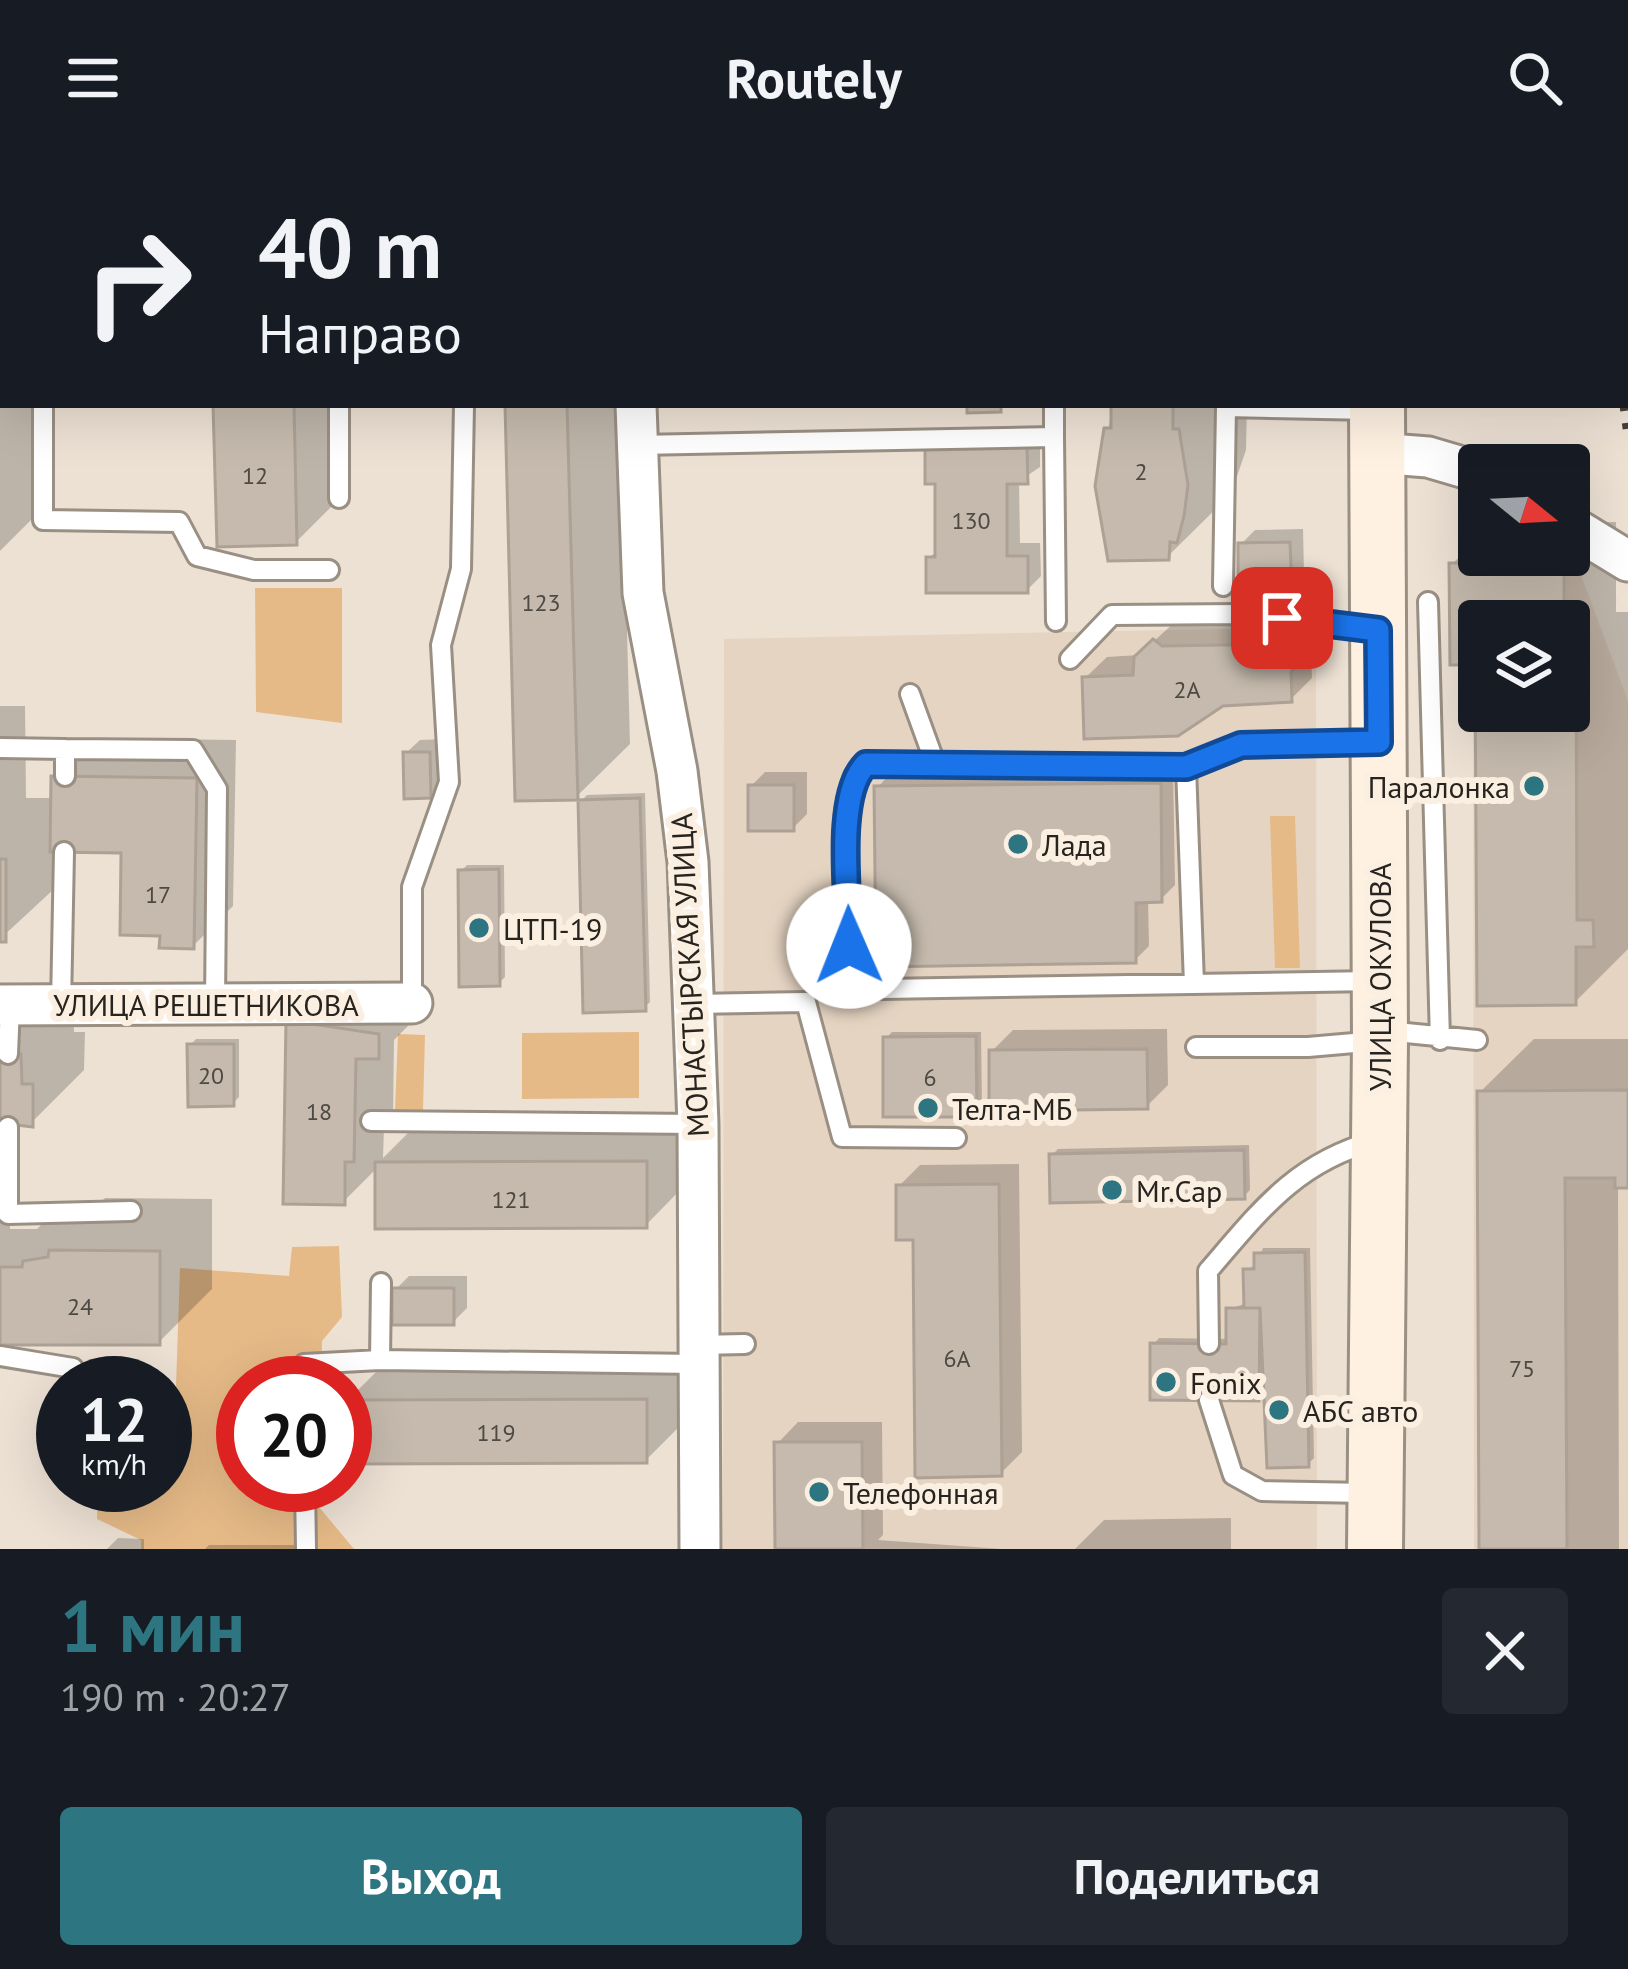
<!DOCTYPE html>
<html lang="ru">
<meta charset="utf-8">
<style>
:root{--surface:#171b24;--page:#242831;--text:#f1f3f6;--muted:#9ea1a6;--accent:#2d7580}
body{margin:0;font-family:"PT Sans",sans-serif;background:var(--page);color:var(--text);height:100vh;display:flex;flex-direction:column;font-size:45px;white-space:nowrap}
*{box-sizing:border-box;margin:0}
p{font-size:39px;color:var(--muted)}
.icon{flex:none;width:66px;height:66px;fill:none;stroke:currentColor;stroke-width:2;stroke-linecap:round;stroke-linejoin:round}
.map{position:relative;height:1393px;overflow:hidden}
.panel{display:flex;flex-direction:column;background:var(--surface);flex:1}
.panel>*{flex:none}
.guide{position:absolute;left:0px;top:0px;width:1629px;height:252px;box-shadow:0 12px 48px #0002;background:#171b24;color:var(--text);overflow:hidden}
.needle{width:78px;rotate:108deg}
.buttons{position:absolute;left:1458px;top:288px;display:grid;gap:24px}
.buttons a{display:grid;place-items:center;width:132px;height:132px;border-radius:12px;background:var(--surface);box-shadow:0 12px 48px #0002;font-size:60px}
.speed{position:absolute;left:36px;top:1200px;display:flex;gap:24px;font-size:60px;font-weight:700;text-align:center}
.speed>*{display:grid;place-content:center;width:156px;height:156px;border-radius:50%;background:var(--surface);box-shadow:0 12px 48px #0002;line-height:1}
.speed small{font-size:30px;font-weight:400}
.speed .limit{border:18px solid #d22;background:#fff;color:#111}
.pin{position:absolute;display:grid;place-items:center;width:102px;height:102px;color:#fff;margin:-51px;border-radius:24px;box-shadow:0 6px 18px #0006}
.me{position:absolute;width:132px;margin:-66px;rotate:359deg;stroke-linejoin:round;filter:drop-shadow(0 0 9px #0008)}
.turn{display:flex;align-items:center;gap:42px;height:252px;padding:0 60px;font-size:54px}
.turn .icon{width:156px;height:156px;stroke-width:2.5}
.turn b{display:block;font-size:84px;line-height:102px}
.round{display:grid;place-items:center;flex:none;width:126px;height:126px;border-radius:12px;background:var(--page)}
.headline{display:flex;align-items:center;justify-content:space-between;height:204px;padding:0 60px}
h1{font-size:72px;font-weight:800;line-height:90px;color:var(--accent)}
.action{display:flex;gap:24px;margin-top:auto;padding:24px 60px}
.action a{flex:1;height:138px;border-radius:12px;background:var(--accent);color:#fff;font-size:48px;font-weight:800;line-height:138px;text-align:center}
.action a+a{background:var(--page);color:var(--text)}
header{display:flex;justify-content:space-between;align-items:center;height:156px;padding:0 60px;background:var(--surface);font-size:54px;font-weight:800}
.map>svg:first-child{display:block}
.built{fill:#e5d4c2;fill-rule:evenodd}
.green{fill:#e6ba87}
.shadow{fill:#0003;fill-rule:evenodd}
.building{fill:#c5baad;stroke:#ada195;stroke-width:3}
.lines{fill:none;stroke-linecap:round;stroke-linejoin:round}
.service-casing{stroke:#9a8f83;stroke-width:24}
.minor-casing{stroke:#9a8f83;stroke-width:45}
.secondary-casing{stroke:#9a8f83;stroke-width:60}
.service{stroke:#fff;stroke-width:18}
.minor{stroke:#fff;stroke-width:39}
.secondary{stroke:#fef1e2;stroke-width:54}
.rail{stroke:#433e38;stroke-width:9;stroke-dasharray:6 12;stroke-linecap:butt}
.route-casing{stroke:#114b97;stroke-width:30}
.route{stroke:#1a73e8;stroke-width:21}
.poi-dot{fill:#2d7580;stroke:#fbefe1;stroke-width:4.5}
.labels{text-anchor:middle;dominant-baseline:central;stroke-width:12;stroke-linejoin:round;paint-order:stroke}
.number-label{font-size:24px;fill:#4e4942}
.poi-label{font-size:30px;fill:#27231e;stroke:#fbefe1;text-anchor:start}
.street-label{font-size:30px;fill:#27231e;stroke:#fbefe1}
</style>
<header><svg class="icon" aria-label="menu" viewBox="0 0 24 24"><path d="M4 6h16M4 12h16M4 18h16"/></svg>Routely<svg class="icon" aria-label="search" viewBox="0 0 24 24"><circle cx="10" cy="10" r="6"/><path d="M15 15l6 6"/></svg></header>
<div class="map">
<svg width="1628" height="1393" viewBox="0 0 1628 1393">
<rect width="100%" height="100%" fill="#ede1d4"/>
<path class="built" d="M1473 395 1576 406 1628 545V1393H1474ZM1479 465H1569V555H1479Z
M1316 471 1317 1393H723L724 483Z"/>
<path class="green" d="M255 432H342V567L256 556Z
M1270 660H1295L1300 812H1275Z
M639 876V942L522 943V877Z
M398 878 425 879 423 954H395Z
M339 1090 342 1161 322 1185 321 1227H243V1329H320L319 1351 354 1393H141V1384L97 1363 98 1329H165V1290L174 1289 180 1112 289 1120 292 1091Z"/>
<path class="shadow" d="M521 0H614L615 3H518Z
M748 0H787V3H748Z
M830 0H856L853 3Z
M935 0H1255V3H932Z
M0 54 3 249H47L49 346 0 395Z
M216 249H347L349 333 296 386Z
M508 249H621L630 588 576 641Z
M1114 249H1247L1246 294 1231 338 1167 401 1104 381 1101 301Z
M1040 278V311L1019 325 1020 387H1040L1041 420 1027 434 929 402 938 394V326L928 293Z
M1569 366H1616V456H1628V793L1575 846 1480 847 1478 506 1452 408 1479 382V399H1569ZM1479 465H1569V555H1479Z
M1303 373 1304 418 1290 432 1241 388 1255 374Z
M1177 464 1184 470 1304 468 1316 485 1311 492 1312 522 1291 543 1085 522 1107 501 1139 499Z
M0 550H25L26 642H54V622L94 582 236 584 233 750 193 790 163 777 124 694 68 693V720L0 783Z
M443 583 444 626 430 639 406 597 420 584Z
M1173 614 1175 729 1161 743H1148L1149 790 1135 804 877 632 890 618Z
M765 616H807V658L793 672 751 630Z
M645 637 650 846 644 852 581 645 587 639Z
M467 709H504L505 821 499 827 461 715Z
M328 825 368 829 418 860 394 884 393 963 384 972 383 1002 418 967 686 966V1028L646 1069 378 1011 343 1046 288 865Z
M0 846H73L74 876H85L84 914 31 967H10V1073H37L51 1059 97 1050 105 1042 212 1043V1133L159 1186H0Z
M1167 873 1168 929 1147 950 992 895 1013 874Z
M892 876H981L982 952 976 958 886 882Z
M196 883H239V941L233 947 190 889Z
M1534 883H1628V1029H1618L1619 1393H1482L1480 936Z
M1249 989 1250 1034 1244 1040 1052 999 1058 993Z
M1019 1008 1022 1296 1001 1317 899 1030 920 1009Z
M1263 1092H1310L1314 1302 1308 1308 1269 1231 1258 1242 1153 1189 1159 1182 1229 1183V1153L1247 1147 1246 1114 1257 1108Z
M409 1120H467V1152L453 1166 395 1134Z
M686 1204V1264L646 1304 346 1246 386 1206Z
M798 1266H882L883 1379 878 1384 1002 1393H778L777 1288Z
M1231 1362V1393H1075L1104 1364Z
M118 1382 144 1383V1393H107Z
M209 1389H313V1393H205Z"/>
<path class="building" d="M1173 0 1175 3H953L1127 0Z
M0 105H3L0 183Z
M213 249H294L297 389 217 391Z
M505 249H567L578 644 515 645Z
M967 249H1001V256L967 257Z
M1111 249H1173V273H1179L1188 329 1184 360 1177 387 1170 386 1169 404 1108 405 1095 330 1104 272H1111Z
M1027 291 1028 328H1007V400H1028V437H926V401H935V328H925V292Z
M1290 386 1292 435 1238 436V387Z
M1449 407H1476V418H1564V465H1479V555H1569V508H1576L1577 764H1593L1594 791H1576V849L1477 850 1475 509H1450Z
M1153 483 1162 490 1283 488 1297 508 1291 516 1292 546 1223 550 1178 580 1084 583 1082 521 1133 519 1134 501Z
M403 596H430L431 642 404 643Z
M51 620 197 622 194 793 159 792 160 780 120 779 121 697 50 696Z
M1161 627 1162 746 1136 747V807L876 811 874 630Z
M748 629H794V675H748Z
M640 642 646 855 583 857 578 644Z
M0 703H6V786H0Z
M499 713 500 830 459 831 458 714Z
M286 864 379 878V903H356L354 1006H345V1049L283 1048Z
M976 880 977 961H883V881Z
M187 888H234V950L188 951Z
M1147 893 1148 953 989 955V894Z
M0 898H21L22 928H33V971L0 967Z
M1628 934V1032H1615V1022H1565L1567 1393H1479L1477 935Z
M1244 994 1245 1043 1050 1047 1049 998Z
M647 1005V1072L375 1073V1006Z
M999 1028 1002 1320 915 1322 913 1084H896V1029Z
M49 1094 160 1095V1189H0V1111H22L23 1105 48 1101Z
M1305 1096 1309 1311 1267 1312 1260 1152H1244L1243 1113H1254V1097Z
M392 1132H454V1169H392Z
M1226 1152H1260L1259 1245 1150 1244V1187L1226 1188Z
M647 1243V1307L345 1308V1244Z
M774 1286H862L863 1393H775Z"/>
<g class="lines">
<defs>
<path id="service" d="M147 0V3
M413 0V3
M462 3 463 0
M1228 3V0
M43 249V364L179 366 197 400 254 414H329
M339 249V342
M1054 281V249
M638 289 1054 281 1056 465
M1223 430 1226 251 1372 254
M1428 446 1440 884
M1070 503 1112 459 1239 458 1373 474
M910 538 935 607 1186 611 1241 589 1374 586
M0 592 65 593
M935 607 865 608 854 620 847 644 849 790 860 816 882 833 1373 825
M1186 611 1194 828
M65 620V593L193 594 217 633 215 848
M412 847V731L449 626 441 489 461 413 464 249
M693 848 806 846 842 981 956 982
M61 849 64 696
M1386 875 1477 884
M1196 891H1308L1377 885
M8 898 10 849
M371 965 698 968
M8 971V1058L131 1055
M1209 1188 1208 1115C1260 1055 1295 1007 1374 985
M698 1189 745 1188
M0 1200 73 1212
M380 1204 381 1127
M304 1227V1208L380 1204 698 1208
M1209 1244 1233 1319 1262 1335 1368 1337
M305 1329 306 1393"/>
<path id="minor" d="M628 0V3
M636 249 643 437 677 615 688 706 698 968 700 1393
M1377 297 1428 301 1479 316
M1569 369 1628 405
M0 849 412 847"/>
<path id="secondary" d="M1375 0V3
M1375 1393 1380 884 1377 249"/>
</defs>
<use href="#service" class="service-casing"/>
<use href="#minor" class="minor-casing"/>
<use href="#secondary" class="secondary-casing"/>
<use href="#service" class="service"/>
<use href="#minor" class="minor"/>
<use href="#secondary" class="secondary"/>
<path class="rail" d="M1596 0V3
M1619 0V3
M1626 79 1628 100
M1624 249 1628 279"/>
</g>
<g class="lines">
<defs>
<path id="route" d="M849 790C849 743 834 640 866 608L1186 611 1241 589 1379 586 1378 474 1282 462"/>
</defs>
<use href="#route" class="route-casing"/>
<use href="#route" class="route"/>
</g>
<g class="poi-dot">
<circle cx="1534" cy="630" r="12"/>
<circle cx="1018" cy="688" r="12"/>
<circle cx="479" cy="772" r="12"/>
<circle cx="928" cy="952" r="12"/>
<circle cx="1112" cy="1034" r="12"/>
<circle cx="1166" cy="1226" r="12"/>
<circle cx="1279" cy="1254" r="12"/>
<circle cx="819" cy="1336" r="12"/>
</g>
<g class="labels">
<g class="number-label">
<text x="1141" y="315">2</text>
<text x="255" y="319">12</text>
<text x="971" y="364">130</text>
<text x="541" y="446">123</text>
<text x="1187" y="533">2А</text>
<text x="158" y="738">17</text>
<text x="211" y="919">20</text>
<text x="930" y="921">6</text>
<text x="319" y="955">18</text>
<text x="511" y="1043">121</text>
<text x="80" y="1150">24</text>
<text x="957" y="1202">6А</text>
<text x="1522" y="1212">75</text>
<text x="496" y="1276">119</text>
</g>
<g class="poi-label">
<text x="1510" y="630" text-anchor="end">Паралонка</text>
<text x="1042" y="688">Лада</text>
<text x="503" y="772">ЦТП-19</text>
<text x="952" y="952">Телта-МБ</text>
<text x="1136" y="1034">Mr.Cap</text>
<text x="1190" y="1226">Fonix</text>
<text x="1303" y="1254">АБС авто</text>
<text x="843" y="1336">Телефонная</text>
</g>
<g class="street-label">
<text transform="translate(689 819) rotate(-93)">МОНАСТЫРСКАЯ УЛИЦА</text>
<text transform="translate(1379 821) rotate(-90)">УЛИЦА ОКУЛОВА</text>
<text x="206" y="848">УЛИЦА РЕШЕТНИКОВА</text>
</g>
</g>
</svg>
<div class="buttons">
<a><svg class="needle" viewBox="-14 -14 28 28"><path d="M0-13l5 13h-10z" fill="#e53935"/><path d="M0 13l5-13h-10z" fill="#9ea1a6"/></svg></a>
<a><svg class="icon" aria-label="layers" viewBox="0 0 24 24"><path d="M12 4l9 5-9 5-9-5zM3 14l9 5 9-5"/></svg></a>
</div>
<div class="speed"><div>12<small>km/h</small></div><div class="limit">20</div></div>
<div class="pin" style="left:1282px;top:462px;background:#d93025"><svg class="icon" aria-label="arrive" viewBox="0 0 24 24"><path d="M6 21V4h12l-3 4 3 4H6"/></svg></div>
<svg class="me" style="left:849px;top:790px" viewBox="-20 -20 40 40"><circle r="19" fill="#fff"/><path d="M0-13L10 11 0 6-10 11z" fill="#1a73e8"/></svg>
<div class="guide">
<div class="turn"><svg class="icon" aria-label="right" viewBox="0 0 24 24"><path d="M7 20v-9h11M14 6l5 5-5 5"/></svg><div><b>40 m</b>Направо</div></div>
</div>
</div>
<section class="panel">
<div class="headline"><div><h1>1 мин</h1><p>190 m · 20:27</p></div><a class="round"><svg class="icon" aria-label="close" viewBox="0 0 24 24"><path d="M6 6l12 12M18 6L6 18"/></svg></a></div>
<div class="action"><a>Выход</a><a>Поделиться</a></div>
</section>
